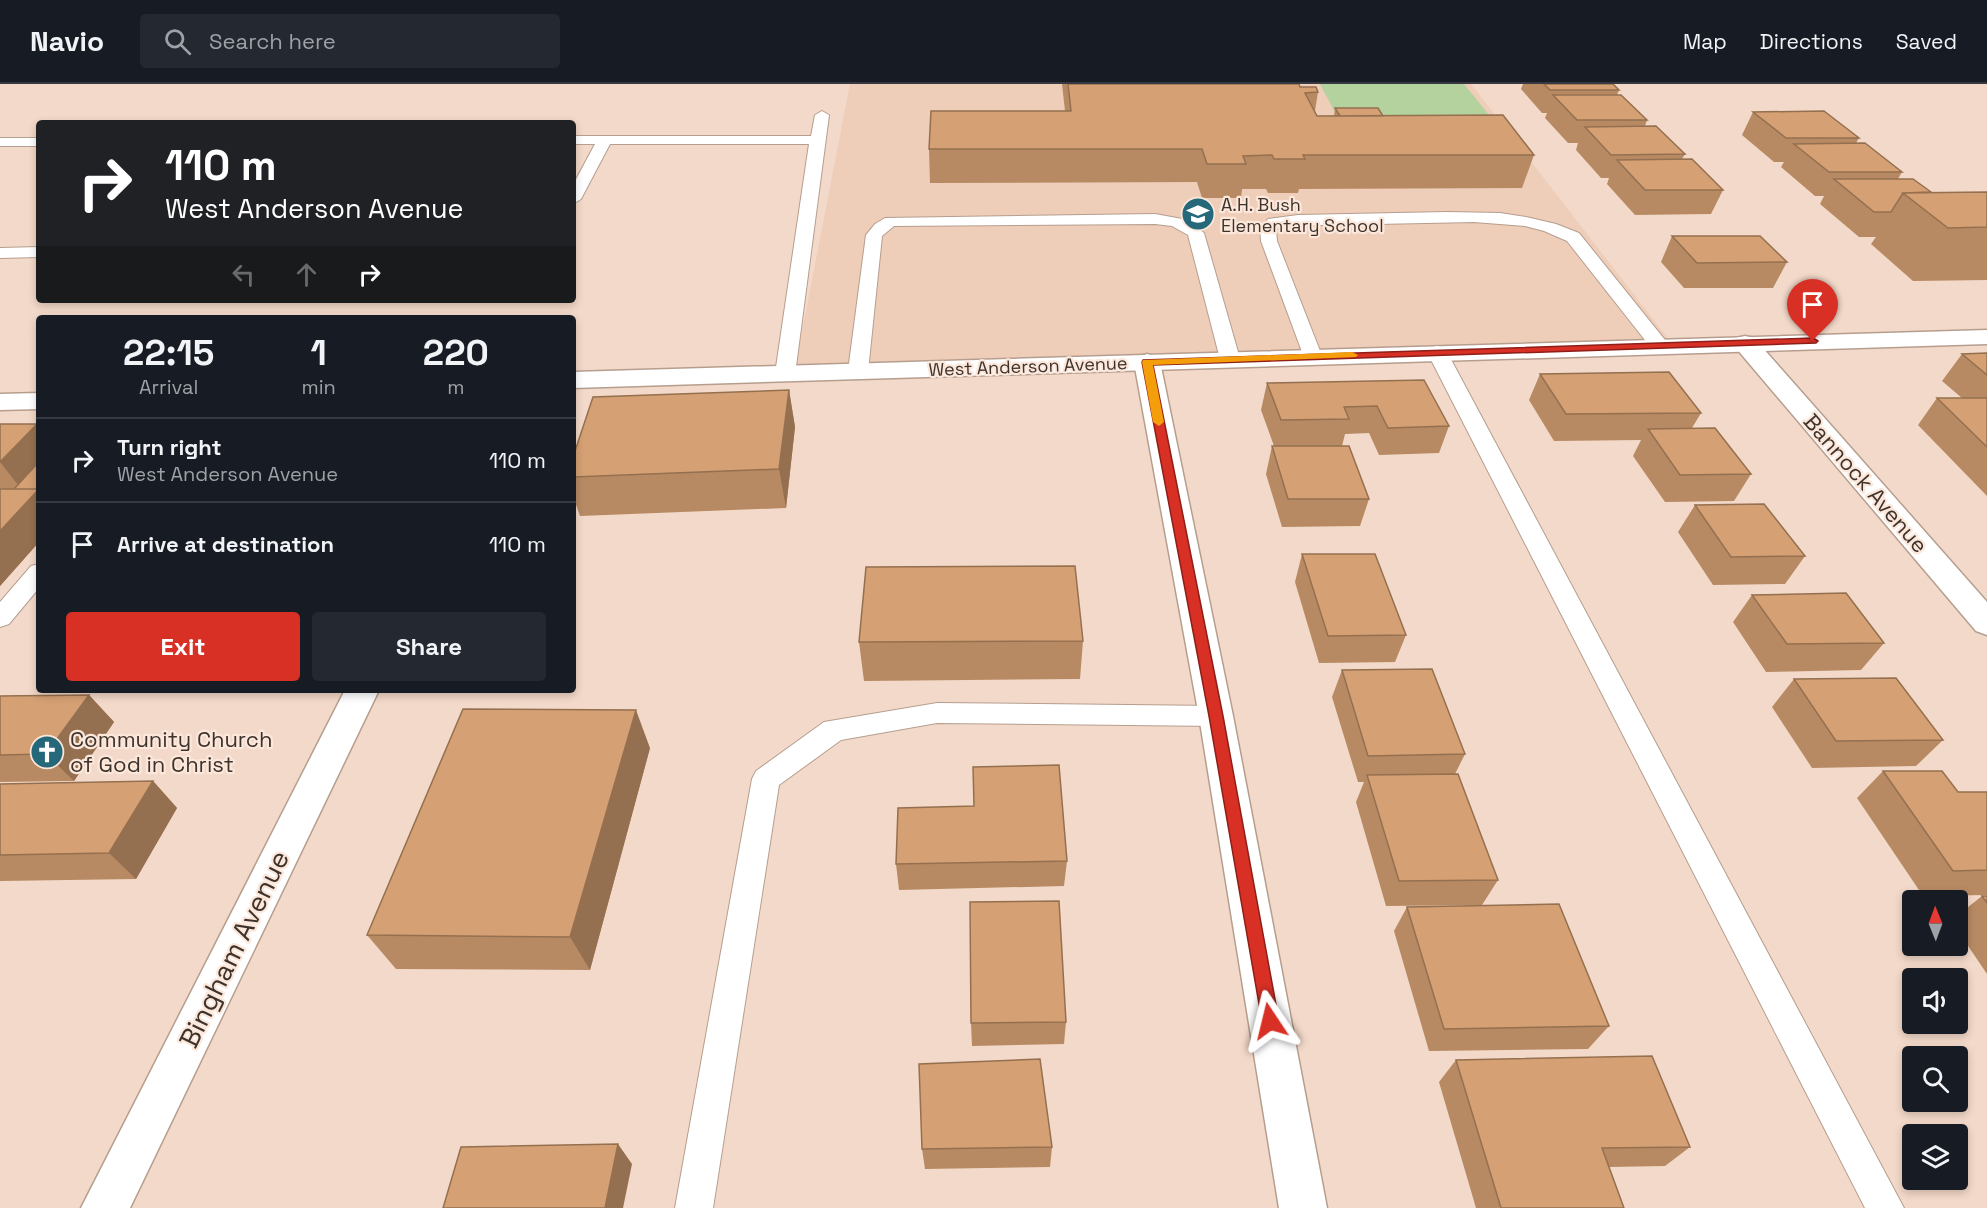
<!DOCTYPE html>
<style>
:root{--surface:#171b24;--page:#242831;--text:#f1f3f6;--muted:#9ea1a6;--line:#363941;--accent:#d93025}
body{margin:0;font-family:"Space Grotesk",sans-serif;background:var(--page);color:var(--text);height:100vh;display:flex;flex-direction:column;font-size:22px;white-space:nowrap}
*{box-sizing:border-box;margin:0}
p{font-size:20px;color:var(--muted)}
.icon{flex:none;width:33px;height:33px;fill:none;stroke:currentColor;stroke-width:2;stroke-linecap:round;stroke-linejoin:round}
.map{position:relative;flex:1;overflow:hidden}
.sheet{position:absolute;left:36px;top:231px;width:540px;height:378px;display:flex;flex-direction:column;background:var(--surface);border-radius:6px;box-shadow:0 3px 9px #0003}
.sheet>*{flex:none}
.guide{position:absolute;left:36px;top:36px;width:540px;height:183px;border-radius:6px;box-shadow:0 3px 9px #0003;background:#202124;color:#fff;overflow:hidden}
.needle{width:39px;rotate:359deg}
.buttons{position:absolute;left:1902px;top:806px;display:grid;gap:12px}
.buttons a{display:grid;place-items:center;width:66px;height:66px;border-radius:6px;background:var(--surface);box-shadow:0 3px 9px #0003;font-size:30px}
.pin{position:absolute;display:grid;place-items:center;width:51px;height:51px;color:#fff;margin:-62px -26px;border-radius:50% 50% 50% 0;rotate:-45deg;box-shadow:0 0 6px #0007}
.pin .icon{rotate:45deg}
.me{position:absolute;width:66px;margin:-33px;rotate:350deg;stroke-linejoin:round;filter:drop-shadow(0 0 4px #0008)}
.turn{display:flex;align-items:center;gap:21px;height:126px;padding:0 30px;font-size:27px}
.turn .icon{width:78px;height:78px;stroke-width:2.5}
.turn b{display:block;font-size:42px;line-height:51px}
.lanes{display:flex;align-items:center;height:57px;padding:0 30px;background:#0003;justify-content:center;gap:30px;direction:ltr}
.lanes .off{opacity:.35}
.eta{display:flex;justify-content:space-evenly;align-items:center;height:102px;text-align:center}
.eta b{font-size:36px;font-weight:800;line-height:42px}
.action{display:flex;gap:12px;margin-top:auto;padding:12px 30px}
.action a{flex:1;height:69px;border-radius:6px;background:var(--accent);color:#fff;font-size:24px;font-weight:800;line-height:69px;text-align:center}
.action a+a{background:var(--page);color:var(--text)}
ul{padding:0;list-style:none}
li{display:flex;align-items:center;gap:18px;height:84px;padding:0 30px;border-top:2px solid var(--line)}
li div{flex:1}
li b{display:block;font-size:22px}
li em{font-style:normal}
header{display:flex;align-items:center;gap:36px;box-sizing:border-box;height:84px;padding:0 30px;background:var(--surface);border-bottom:2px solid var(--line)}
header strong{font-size:28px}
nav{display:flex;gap:33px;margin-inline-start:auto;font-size:21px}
.search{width:420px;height:54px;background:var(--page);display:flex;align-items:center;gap:15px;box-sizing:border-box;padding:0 21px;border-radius:6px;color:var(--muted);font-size:22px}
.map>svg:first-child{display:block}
.built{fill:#eecdb9}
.green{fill:#b3d29e}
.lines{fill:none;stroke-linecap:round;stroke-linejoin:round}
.lane-casing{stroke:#b69e8f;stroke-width:2}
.street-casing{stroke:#b69e8f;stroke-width:3}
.secondary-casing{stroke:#b69e8f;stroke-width:3}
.lane{fill:#fff;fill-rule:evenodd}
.street{fill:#fff;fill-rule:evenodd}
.secondary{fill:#fff;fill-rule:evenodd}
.wall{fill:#b78a63}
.shaded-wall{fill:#957050}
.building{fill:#d5a073;stroke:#957050;stroke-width:1.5}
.route{fill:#d93025;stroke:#8d1f18;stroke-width:1.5}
.slow{fill:#f59e0b}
.labels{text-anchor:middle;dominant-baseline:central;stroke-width:4.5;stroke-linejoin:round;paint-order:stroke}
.far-poi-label{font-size:18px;fill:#3d332d;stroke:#fce7da;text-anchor:start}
.far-street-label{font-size:18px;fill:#3d332d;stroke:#fce7da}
.street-label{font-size:22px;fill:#3d332d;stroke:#fce7da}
.poi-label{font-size:22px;fill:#3d332d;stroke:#fce7da;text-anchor:start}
.near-street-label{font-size:27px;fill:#3d332d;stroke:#fce7da}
</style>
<header>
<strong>Navio</strong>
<div class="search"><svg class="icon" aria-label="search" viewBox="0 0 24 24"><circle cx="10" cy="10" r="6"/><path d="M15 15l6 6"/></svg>Search here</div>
<nav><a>Map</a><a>Directions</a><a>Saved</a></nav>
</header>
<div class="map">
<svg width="1987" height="1124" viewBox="0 0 1987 1124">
<rect width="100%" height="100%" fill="#f3d9c9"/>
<path class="built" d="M850 0H1471L1673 261 794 289Z"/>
<path class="green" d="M1320 0H1464L1514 62 1338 34Z"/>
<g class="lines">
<defs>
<path id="lane" d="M822 27 829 31 795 290 792 294H778L775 290 809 60H610L581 115 573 120V101L595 60H573V52H811L815 31Z
M0 54H39V62H0Z
M1447 128 1500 129 1526 133 1556 140 1579 149 1669 261 1666 265H1652L1567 157 1544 147 1525 142 1474 138 1279 142 1276 146 1277 157 1322 272 1319 276H1305L1261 157 1260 145 1268 135 1298 131Z
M1155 130 1188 136 1204 149 1240 275 1237 279H1223L1220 275 1188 151 1172 142 1155 140 894 142 882 152 868 287 865 291H851L848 287 866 151 875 140 885 134Z
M39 163V173L0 174V164Z
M1437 262 1444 264 1447 268 1904 1124H1865L1427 268 1430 264Z
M39 480V504L9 540 0 543V518L31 482Z
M937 619 1216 622 1226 625 1230 632 1226 639 1216 642 937 639 841 656 779 701 713 1124H675L752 695 756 687 824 638Z"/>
<path id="street" d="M1745 252 1754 254 1987 518V551L1976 547 1736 264 1733 259 1736 254Z
M1147 270 1156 273 1160 278 1233 632 1327 1124H1279L1199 632 1134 278 1138 273Z
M345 606H379L130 1124H81Z"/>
<path id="secondary" d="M1987 246V260L573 304V288Z
M39 309V325L0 326V310Z"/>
</defs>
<use href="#lane" class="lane-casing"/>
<use href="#street" class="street-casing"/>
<use href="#secondary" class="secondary-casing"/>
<use href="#lane" class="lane"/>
<use href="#street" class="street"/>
<use href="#secondary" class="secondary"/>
</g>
<path class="wall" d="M1062 0H1299L1300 3 1318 8 1315 27 1317 32H1334L1335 24 1383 32 1534 71 1522 104 1299 105 1298 109H1268L1266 105H1242L1241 114H1202L1197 98 930 99 929 65 1065 27Z
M1523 0H1613L1619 6 1617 11 1647 36 1645 42 1685 70 1682 75 1723 106 1711 130 1635 131 1607 100 1609 94H1601L1576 66 1578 59H1568L1545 34 1547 29H1542L1521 5Z
M1753 28 1859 54 1856 59 1902 88 1898 95 1931 108H1987V196L1913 197 1871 160 1876 153H1859L1820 120 1824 112H1815L1781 83 1784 78H1774L1742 51Z
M1672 152 1787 178 1773 204H1684L1661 178Z
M1987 269V412L1918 341 1937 314H1962L1942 297 1962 270Z
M1540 290 1701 329 1692 344 1751 390 1734 417 1665 418 1633 372 1641 356 1554 357 1529 316Z
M1424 296 1449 342 1439 369 1379 371 1369 349 1345 350 1342 362 1369 415 1360 442 1282 443 1266 390 1272 362H1274L1261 326 1267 299Z
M789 306 795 343 786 424 580 432 573 412V373Z
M0 340H37L39 342V458L0 502Z
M1695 421 1805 472 1785 500 1713 501 1678 448Z
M1302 470 1406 551 1395 578 1319 579 1295 498Z
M1752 511 1884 559 1861 586 1766 588 1733 538Z
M1083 557 1080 595 864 597 859 558Z
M1342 586 1465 670 1455 690 1498 796 1482 821 1386 822 1356 718 1364 698H1358L1332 613Z
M1794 595 1943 656 1916 682 1812 684 1772 623Z
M89 611 114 638 74 697 0 698V612Z
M650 664 590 886 396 885 367 851Z
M1883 687 1958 708H1987V811L1923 812 1857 714Z
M153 697 177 724 136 795 0 797V700Z
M1067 777 1064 802 899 806 896 780Z
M1982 812H1987V890L1958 847V831Z
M1407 823 1609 942 1588 965 1429 967 1394 847Z
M1066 938 1064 960 972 962 971 939Z
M1456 976 1690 1063 1665 1082 1609 1083 1624 1124H1476L1439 998Z
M1052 1063 1050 1083 925 1085 922 1065Z"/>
<path class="shaded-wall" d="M789 306 795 343 786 424 779 385Z
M37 340 39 342V387L22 406 0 378Z
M39 405V458L0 502V447Z
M89 611 114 638 74 697 46 670Z
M636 626 650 664 590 886 570 853Z
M153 697 177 724 136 795 109 769Z
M618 1060 632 1080 623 1124H605Z"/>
<path class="building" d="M1068 0H1299L1300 3H1316L1318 8 1305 9 1317 32 1503 31 1534 71H1303L1305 75H1274L1272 71 1243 72 1246 80H1207L1202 65H929L931 27H1071Z
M1544 0H1613L1619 6H1550Z
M1553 11H1621L1647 36H1577Z
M1335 24H1378L1383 32H1340Z
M1824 27 1859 54H1786L1753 28Z
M1656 42 1685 70 1611 71 1585 43Z
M1865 59 1902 88H1829L1794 60Z
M1692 75 1723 106H1645L1617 76Z
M1834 95H1913L1931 108 1903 109 1891 128H1874Z
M1987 108V143L1948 144 1903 109Z
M1672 152H1760L1787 178 1697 179Z
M1987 269V291L1962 270Z
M1669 288 1701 329 1566 330 1540 290Z
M1424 296 1449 342 1388 344 1377 322 1344 323 1349 335 1281 336 1267 299Z
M789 306 779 385 573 393V373L593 313Z
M1937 314H1987V363Z
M0 340H37L0 378Z
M1715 344 1751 390 1680 391 1648 345Z
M1272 362H1349L1369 415H1288Z
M36 381H39V405H14Z
M0 405H39L0 447Z
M1764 420 1805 472 1731 473 1695 421Z
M1302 470H1375L1406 551 1328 552Z
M1075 482 1083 557 859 558 866 483Z
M1846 509 1884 559 1787 560 1752 511Z
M1432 585 1465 670 1368 672 1342 586Z
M1896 594 1943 656 1836 657 1794 595Z
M89 611 46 670 0 671V612Z
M463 625 636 626 570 853 367 851Z
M1059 681 1067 777 896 780 898 724 974 722 973 683Z
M1883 687H1942L1958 708H1987V786L1953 787Z
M1458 690 1498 796 1399 797 1367 691Z
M153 697 109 769 0 771V700Z
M1982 812H1987V819Z
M1059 817 1066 938 971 939 970 818Z
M1559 820 1609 942 1444 945 1407 823Z
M1652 972 1690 1063 1602 1064 1624 1124H1501L1456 976Z
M1040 975 1052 1063 922 1065 919 980Z
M618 1060 605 1124H443L461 1063Z"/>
<path class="route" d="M1813 254 1818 257 1816 259 1153 281 1223 632 1279 937 1276 943 1270 945 1263 943 1209 632 1142 278 1143 276Z"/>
<path class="slow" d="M1352 268 1358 271 1356 273 1153 281 1164 338 1159 342 1153 338 1142 278 1143 276Z"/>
<defs>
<symbol id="school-disc" viewBox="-11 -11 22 22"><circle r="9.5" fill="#246879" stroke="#fce7da"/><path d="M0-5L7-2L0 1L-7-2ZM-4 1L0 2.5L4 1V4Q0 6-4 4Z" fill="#fff"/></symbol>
<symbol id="church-disc" viewBox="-11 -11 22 22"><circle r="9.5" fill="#246879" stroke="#fce7da"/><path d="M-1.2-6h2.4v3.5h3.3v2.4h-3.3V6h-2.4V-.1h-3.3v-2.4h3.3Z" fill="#fff"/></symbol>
</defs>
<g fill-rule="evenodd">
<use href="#school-disc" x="1179" y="111" width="38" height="38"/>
<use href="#church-disc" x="28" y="649" width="38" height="38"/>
</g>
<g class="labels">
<g class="far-poi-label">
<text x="1221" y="120">A.H. Bush<tspan x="1221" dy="21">Elementary School</tspan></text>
</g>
<g class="far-street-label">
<text transform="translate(1028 282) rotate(-2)">West Anderson Avenue</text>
</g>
<g class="street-label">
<text transform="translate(1866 399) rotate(49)">Bannock Avenue</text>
</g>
<g class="poi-label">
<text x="70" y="655">Community Church<tspan x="70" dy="25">of God in Christ</tspan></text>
</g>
<g class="near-street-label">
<text transform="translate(234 865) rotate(-64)">Bingham Avenue</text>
</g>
</g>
</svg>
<div class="buttons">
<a><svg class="needle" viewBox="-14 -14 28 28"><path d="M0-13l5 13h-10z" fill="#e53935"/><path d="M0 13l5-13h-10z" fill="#9ea1a6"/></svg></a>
<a><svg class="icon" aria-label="sound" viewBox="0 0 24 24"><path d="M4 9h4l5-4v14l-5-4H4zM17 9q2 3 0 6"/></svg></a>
<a><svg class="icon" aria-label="search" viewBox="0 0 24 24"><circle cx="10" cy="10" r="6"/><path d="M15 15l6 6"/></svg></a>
<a><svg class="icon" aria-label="layers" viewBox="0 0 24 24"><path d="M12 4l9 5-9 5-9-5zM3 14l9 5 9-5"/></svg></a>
</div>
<div class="pin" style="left:1813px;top:257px;background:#d93025"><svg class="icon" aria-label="arrive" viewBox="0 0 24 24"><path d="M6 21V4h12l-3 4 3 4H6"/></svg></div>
<svg class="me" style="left:1270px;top:937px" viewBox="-20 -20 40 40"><path d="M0-17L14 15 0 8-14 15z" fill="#d93025" stroke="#fff" stroke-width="4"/></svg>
<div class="guide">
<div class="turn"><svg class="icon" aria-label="right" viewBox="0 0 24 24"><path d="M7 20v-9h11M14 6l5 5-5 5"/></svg><div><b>110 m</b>West Anderson Avenue</div></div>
<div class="lanes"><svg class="icon off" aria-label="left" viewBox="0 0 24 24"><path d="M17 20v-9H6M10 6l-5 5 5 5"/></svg><svg class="icon off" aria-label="ahead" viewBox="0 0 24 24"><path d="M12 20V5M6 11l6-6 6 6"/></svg><svg class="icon" aria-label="right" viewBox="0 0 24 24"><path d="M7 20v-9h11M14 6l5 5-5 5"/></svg></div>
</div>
<section class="sheet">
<div class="eta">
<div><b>22:15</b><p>Arrival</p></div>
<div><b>1</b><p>min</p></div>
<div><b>220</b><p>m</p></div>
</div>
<ul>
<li><svg class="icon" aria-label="right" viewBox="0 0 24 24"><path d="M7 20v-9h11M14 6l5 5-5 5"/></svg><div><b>Turn right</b><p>West Anderson Avenue</p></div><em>110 m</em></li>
<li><svg class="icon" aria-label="arrive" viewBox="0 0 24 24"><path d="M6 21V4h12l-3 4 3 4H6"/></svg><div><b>Arrive at destination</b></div><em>110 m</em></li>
</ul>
<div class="action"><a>Exit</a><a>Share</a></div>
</section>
</div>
